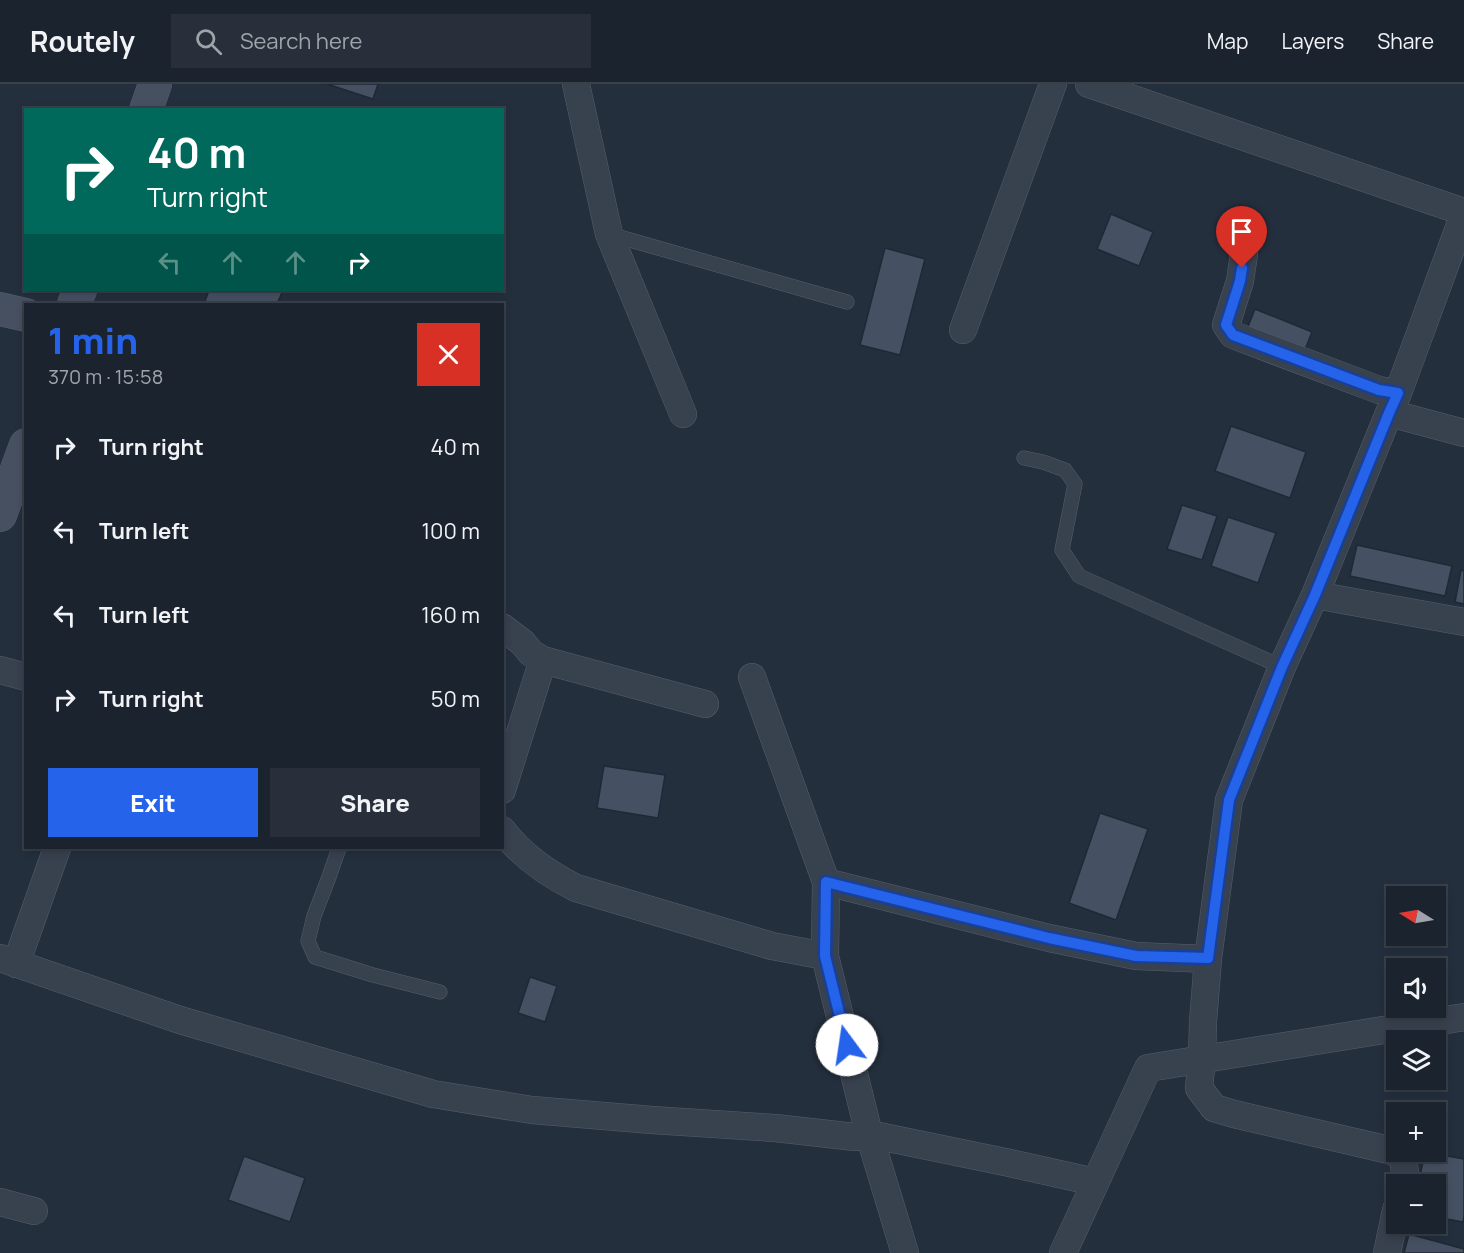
<!DOCTYPE html>
<meta charset="utf-8">
<style>
:root{--surface:#1b232e;--page:#282f3a;--text:#f1f3f6;--muted:#a0a4aa;--line:#39404a;--accent:#2563eb}
body{margin:0;font-family:Manrope,sans-serif;background:var(--page);color:var(--text);height:100vh;display:flex;flex-direction:column;font-size:22px;white-space:nowrap}
*{box-sizing:border-box;margin:0}
p{font-size:20px;color:var(--muted)}
.icon{flex:none;width:33px;height:33px;fill:none;stroke:currentColor;stroke-width:2;stroke-linecap:round;stroke-linejoin:round}
.map{position:relative;flex:1;overflow:hidden}
.drawer{position:absolute;left:24px;top:219px;width:480px;height:546px;display:flex;flex-direction:column;background:var(--surface);border-radius:0px;box-shadow:0 3px 9px #0003,0 0 0 2px var(--line)}
.drawer>*{flex:none}
.banner{position:absolute;left:24px;top:24px;width:480px;height:183px;border-radius:0px;box-shadow:0 3px 9px #0003,0 0 0 2px var(--line);background:#00695c;color:#fff;overflow:hidden}
.needle{width:39px;rotate:281deg}
.fabs{position:absolute;left:1386px;top:802px;display:grid;gap:12px}
.fabs a{display:grid;place-items:center;width:60px;height:60px;border-radius:0px;background:var(--surface);box-shadow:0 3px 9px #0003,0 0 0 2px var(--line);font-size:30px}
.pin{position:absolute;display:grid;place-items:center;width:51px;height:51px;color:#fff;margin:-62px -26px;border-radius:50% 50% 50% 0;rotate:-45deg;box-shadow:0 0 6px #0007}
.pin .icon{rotate:45deg}
.me{position:absolute;width:66px;margin:-33px;rotate:346deg;stroke-linejoin:round;filter:drop-shadow(0 0 4px #0008)}
.turn{display:flex;align-items:center;gap:21px;height:126px;padding:0 24px;font-size:27px}
.turn .icon{width:78px;height:78px;stroke-width:2.5}
.turn b{display:block;font-size:42px;line-height:51px}
.lanes{display:flex;align-items:center;height:57px;padding:0 24px;background:#0003;justify-content:center;gap:30px;direction:ltr}
.lanes .off{opacity:.35}
.round{display:grid;place-items:center;flex:none;width:63px;height:63px;border-radius:0px;background:var(--page)}
.summary{display:flex;align-items:center;justify-content:space-between;height:102px;padding:0 24px}
h1{font-size:36px;font-weight:800;line-height:45px;color:var(--accent)}
.action{display:flex;gap:12px;margin-top:auto;padding:12px 24px}
.action a{flex:1;height:69px;border-radius:0px;background:var(--accent);color:#fff;font-size:24px;font-weight:800;line-height:69px;text-align:center}
.action a+a{background:var(--page);color:var(--text)}
ul{padding:0;list-style:none}
li{display:flex;align-items:center;gap:18px;height:84px;padding:0 24px}
li div{flex:1}
li b{display:block;font-size:22px}
li em{font-style:normal}
header{display:flex;align-items:center;gap:36px;box-sizing:border-box;height:84px;padding:0 30px;background:var(--surface);border-bottom:2px solid var(--line)}
header strong{font-size:28px}
nav{display:flex;gap:33px;margin-inline-start:auto;font-size:21px}
.search{width:420px;height:54px;background:var(--page);display:flex;align-items:center;gap:15px;box-sizing:border-box;padding:0 21px;border-radius:0px;color:var(--muted);font-size:22px}
.map>svg:first-child{display:block}
.building{fill:#455162;stroke:#1f2835;stroke-width:1.5}
.lines{fill:none;stroke-linecap:round;stroke-linejoin:round}
.lane-casing{stroke:#565f6c;stroke-width:15}
.street-casing{stroke:#565f6c;stroke-width:28}
.secondary-casing{stroke:#565f6c;stroke-width:34}
.lane{stroke:#38414e;stroke-width:14}
.street{stroke:#38414e;stroke-width:27}
.secondary{stroke:#465061;stroke-width:33}
.route-casing{stroke:#184099;stroke-width:15}
.route{stroke:#2563eb;stroke-width:10}
</style>
<header>
<strong>Routely</strong>
<div class="search"><svg class="icon" aria-label="search" viewBox="0 0 24 24"><circle cx="10" cy="10" r="6"/><path d="M15 15l6 6"/></svg>Search here</div>
<nav><a>Map</a><a>Layers</a><a>Share</a></nav>
</header>
<div class="map">
<svg width="1464" height="1169" viewBox="0 0 1464 1169">
<rect width="100%" height="100%" fill="#242f3e"/>
<path class="building" d="M327 0H378L373 15Z
M1111 130 1153 148 1139 182 1097 165Z
M885 164 925 175 900 271 860 261Z
M209 206H283L277 220H204Z
M1255 225 1312 248 1302 273 1245 250Z
M1231 342 1306 368 1290 414 1215 387Z
M1182 421 1217 432 1202 476 1167 465Z
M1228 433 1276 449 1258 499 1211 482Z
M1357 461 1452 482 1445 512 1350 492Z
M1461 486 1464 487V520L1455 518Z
M604 682 665 691 658 734 597 724Z
M1100 729 1148 745 1116 836 1069 819Z
M530 893 557 902 545 938 518 929Z
M1425 1068 1464 1075V1132L1463 1138 1436 1133V1101H1418Z
M244 1072 305 1094 290 1138 228 1116Z
M1409 1150 1464 1165V1169H1404Z"/>
<g class="lines">
<defs>
<path id="lane" d="M609 150 847 218
M1024 374 1043 378 1065 386 1075 400 1062 466 1079 492 1282 583
M339 764 329 793 314 832 308 857 315 873 373 891 440 908"/>
<path id="street" d="M576 0 609 150 683 330
M1089 0 1464 128
M1244 170 1240 197 1226 241 1233 251 1379 306 1398 309
M963 246 1053 0
M1389 329 1464 349
M1315 511 1464 538
M502 543 523 559 531 569 543 576 705 620
M0 586 26 593
M752 593 826 798 825 872 869 1050 905 1169
M502 706 543 576
M502 746C521 771 548 790 576 804L772 862 825 872
M826 798 1049 854 1136 872 1208 875
M0 874 180 936 433 1010 532 1026 652 1036 775 1044 855 1053 869 1050 1005 1078 1095 1098
M16 880 57 764
M1402 1101 1405 1089 1403 1074 1396 1069 1389 1066 1234 1030 1214 1024 1199 1004 1202 974 1203 938 1208 875 1229 716 1282 583 1315 511 1389 329 1398 309 1464 130
M0 1118 34 1127
M1063 1169 1148 984 1464 933
M1387 1169 1396 1126"/>
<path id="secondary" d="M146 26 155 0
M74 220 80 206
M0 225 26 231
M0 431 26 361"/>
</defs>
<use href="#lane" class="lane-casing"/>
<use href="#street" class="street-casing"/>
<use href="#secondary" class="secondary-casing"/>
<use href="#lane" class="lane"/>
<use href="#street" class="street"/>
<use href="#secondary" class="secondary"/>
</g>
<g class="lines">
<defs>
<path id="route" d="M847 961 825 872 826 798 1049 854 1136 872 1208 874 1229 716 1282 583 1315 511 1389 329 1398 309 1379 306 1233 251 1226 241 1240 197 1242 184"/>
</defs>
<use href="#route" class="route-casing"/>
<use href="#route" class="route"/>
</g>
</svg>
<div class="fabs">
<a><svg class="needle" viewBox="-14 -14 28 28"><path d="M0-13l5 13h-10z" fill="#e53935"/><path d="M0 13l5-13h-10z" fill="#a0a4aa"/></svg></a>
<a><svg class="icon" aria-label="sound" viewBox="0 0 24 24"><path d="M4 9h4l5-4v14l-5-4H4zM17 9q2 3 0 6"/></svg></a>
<a><svg class="icon" aria-label="layers" viewBox="0 0 24 24"><path d="M12 4l9 5-9 5-9-5zM3 14l9 5 9-5"/></svg></a>
<a>+</a>
<a>−</a>
</div>
<div class="pin" style="left:1242px;top:184px;background:#d93025"><svg class="icon" aria-label="arrive" viewBox="0 0 24 24"><path d="M6 21V4h12l-3 4 3 4H6"/></svg></div>
<svg class="me" style="left:847px;top:961px" viewBox="-20 -20 40 40"><circle r="19" fill="#fff"/><path d="M0-13L10 11 0 6-10 11z" fill="#2563eb"/></svg>
<div class="banner">
<div class="turn"><svg class="icon" aria-label="right" viewBox="0 0 24 24"><path d="M7 20v-9h11M14 6l5 5-5 5"/></svg><div><b>40 m</b>Turn right</div></div>
<div class="lanes"><svg class="icon off" aria-label="left" viewBox="0 0 24 24"><path d="M17 20v-9H6M10 6l-5 5 5 5"/></svg><svg class="icon off" aria-label="ahead" viewBox="0 0 24 24"><path d="M12 20V5M6 11l6-6 6 6"/></svg><svg class="icon off" aria-label="ahead" viewBox="0 0 24 24"><path d="M12 20V5M6 11l6-6 6 6"/></svg><svg class="icon" aria-label="right" viewBox="0 0 24 24"><path d="M7 20v-9h11M14 6l5 5-5 5"/></svg></div>
</div>
<section class="drawer">
<div class="summary"><div><h1>1 min</h1><p>370 m · 15:58</p></div><a class="round" style="background:#d93025;color:#fff"><svg class="icon" aria-label="close" viewBox="0 0 24 24"><path d="M6 6l12 12M18 6L6 18"/></svg></a></div>
<ul>
<li><svg class="icon" aria-label="right" viewBox="0 0 24 24"><path d="M7 20v-9h11M14 6l5 5-5 5"/></svg><div><b>Turn right</b></div><em>40 m</em></li>
<li><svg class="icon" aria-label="left" viewBox="0 0 24 24"><path d="M17 20v-9H6M10 6l-5 5 5 5"/></svg><div><b>Turn left</b></div><em>100 m</em></li>
<li><svg class="icon" aria-label="left" viewBox="0 0 24 24"><path d="M17 20v-9H6M10 6l-5 5 5 5"/></svg><div><b>Turn left</b></div><em>160 m</em></li>
<li><svg class="icon" aria-label="right" viewBox="0 0 24 24"><path d="M7 20v-9h11M14 6l5 5-5 5"/></svg><div><b>Turn right</b></div><em>50 m</em></li>
</ul>
<div class="action"><a>Exit</a><a>Share</a></div>
</section>
</div>
